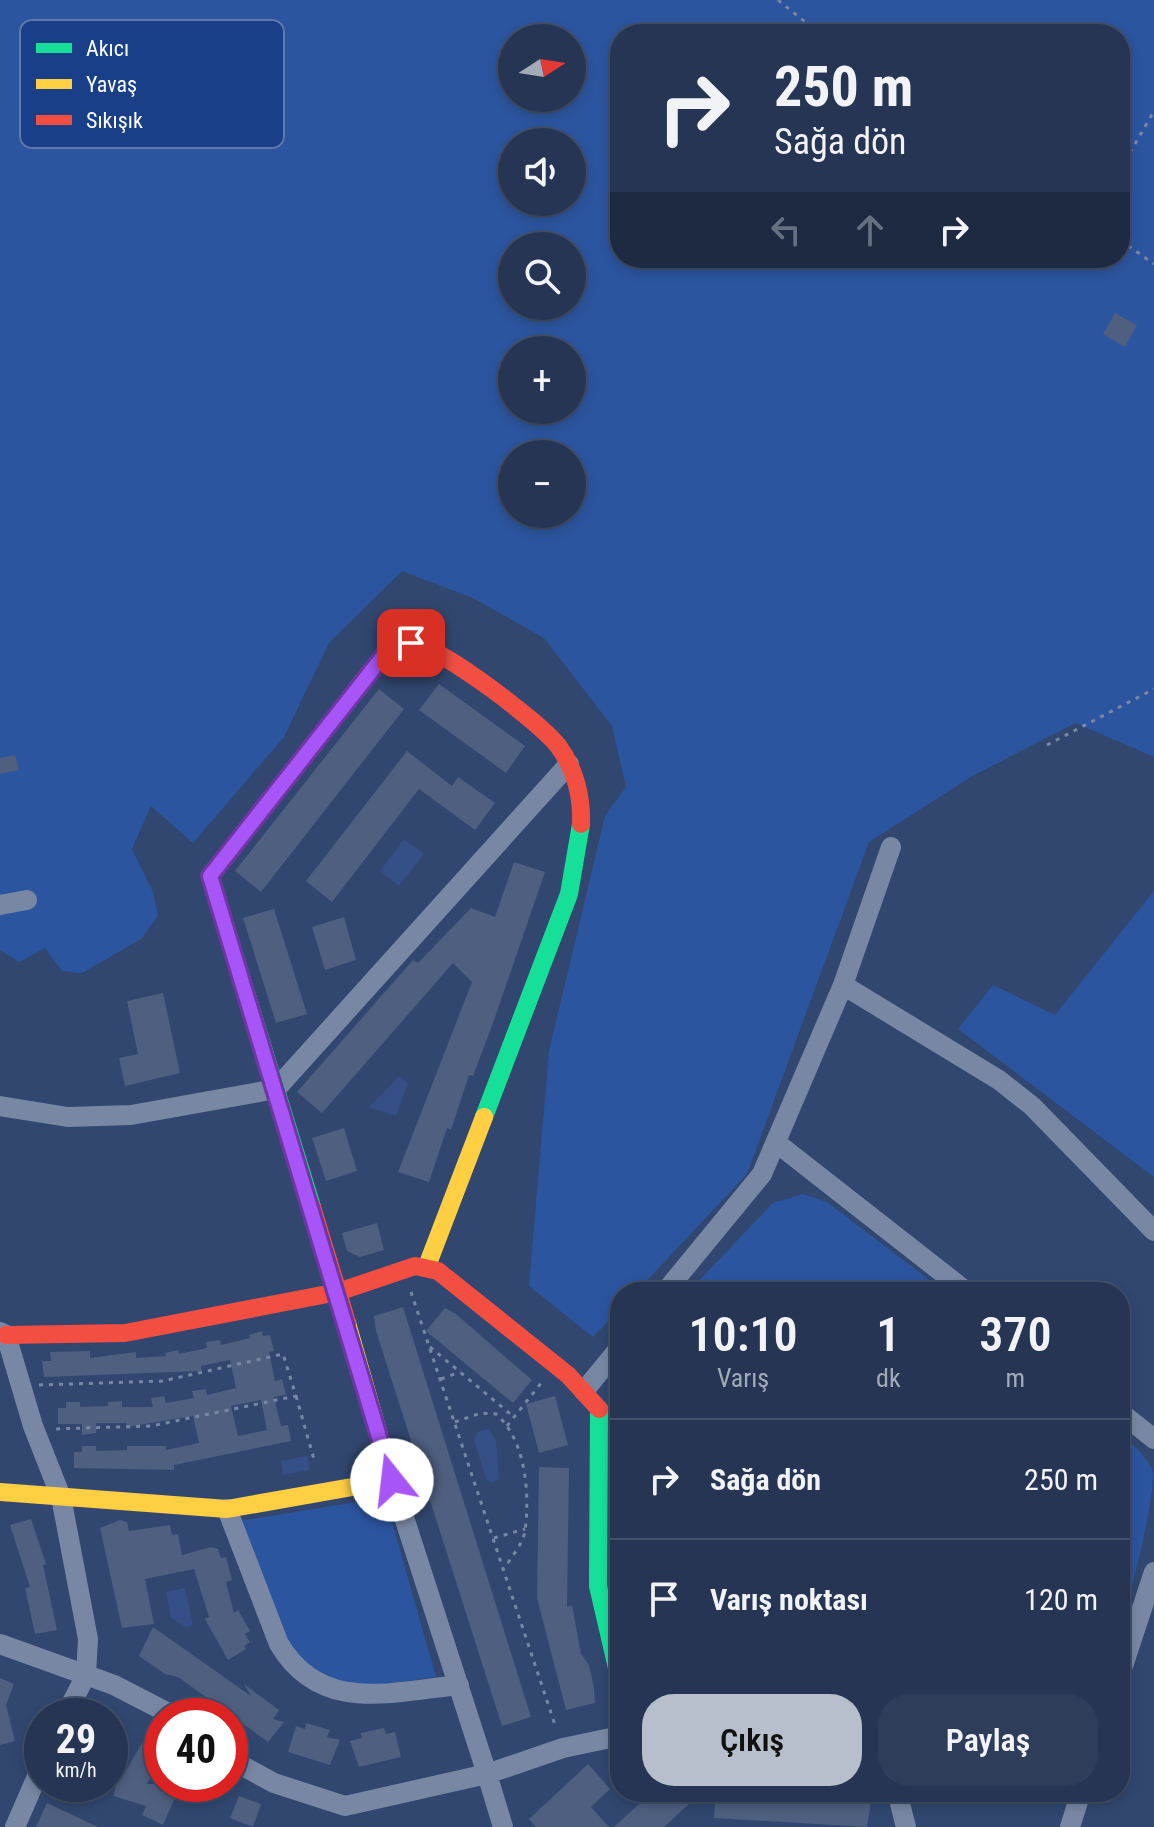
<!DOCTYPE html>
<html lang="tr">
<meta charset="utf-8">
<style>
:root{--surface:#253553;--page:#2d3d5a;--text:#f1f3f6;--muted:#a3abb8;--line:#42506a;--accent:#b7bfcd}
body{margin:0;font-family:"Roboto Condensed",sans-serif;background:var(--page);color:var(--text);height:100vh;display:flex;flex-direction:column;font-size:30px;white-space:nowrap}
*{box-sizing:border-box;margin:0}
p{font-size:26px;color:var(--muted)}
.icon{flex:none;width:44px;height:44px;fill:none;stroke:currentColor;stroke-width:2;stroke-linecap:round;stroke-linejoin:round}
.map{position:relative;flex:1;overflow:hidden}
.drawer{position:absolute;left:610px;top:1282px;width:520px;height:520px;display:flex;flex-direction:column;background:var(--surface);border-radius:32px;box-shadow:0 4px 12px #0003,0 0 0 2px var(--line)}
.drawer>*{flex:none}
.top-card{position:absolute;left:610px;top:24px;width:520px;height:244px;border-radius:32px;box-shadow:0 4px 12px #0003,0 0 0 2px var(--line);background:#253553;color:var(--text);overflow:hidden}
.needle{width:52px;rotate:78deg}
.tools{position:absolute;left:498px;top:24px;display:grid;gap:16px}
.tools a{display:grid;place-items:center;width:88px;height:88px;border-radius:50%;background:var(--surface);box-shadow:0 4px 12px #0003,0 0 0 2px var(--line);font-size:40px}
.speed{position:absolute;left:24px;top:1698px;display:flex;gap:16px;font-size:40px;font-weight:700;text-align:center}
.speed>*{display:grid;place-content:center;width:104px;height:104px;border-radius:50%;background:var(--surface);box-shadow:0 4px 12px #0003,0 0 0 2px var(--line);line-height:1}
.speed small{font-size:20px;font-weight:400}
.speed .limit{border:12px solid #d22;background:#fff;color:#111}
.pin{position:absolute;display:grid;place-items:center;width:68px;height:68px;color:#fff;margin:-34px;border-radius:16px;box-shadow:0 4px 12px #0006}
.me{position:absolute;width:88px;margin:-44px;rotate:344deg;stroke-linejoin:round;filter:drop-shadow(0 0 6px #0008)}
.turn{display:flex;align-items:center;gap:28px;height:168px;padding:0 32px;font-size:36px}
.turn .icon{width:104px;height:104px;stroke-width:2.5}
.turn b{display:block;font-size:56px;line-height:68px}
.lanes{display:flex;align-items:center;height:76px;padding:0 32px;background:#0003;justify-content:center;gap:40px;direction:ltr}
.lanes .off{opacity:.35}
.eta{display:flex;justify-content:space-evenly;align-items:center;height:136px;text-align:center}
.eta b{font-size:48px;font-weight:600;line-height:56px}
.cta{display:flex;gap:16px;margin-top:auto;padding:16px 32px}
.cta a{flex:1;height:92px;border-radius:32px;background:var(--accent);color:#111;font-size:32px;font-weight:600;line-height:92px;text-align:center}
.cta a+a{background:var(--page);color:var(--text)}
ul{padding:0;list-style:none}
li{display:flex;align-items:center;gap:24px;height:120px;padding:0 32px;border-top:2px solid var(--line)}
li div{flex:1}
li b{display:block;font-size:30px}
li em{font-style:normal}
.map>svg:first-child{display:block}
.green{fill:#2c559f;fill-rule:evenodd}
.water{fill:#355086}
.building{fill:#4e5f80;fill-rule:evenodd}
.lines{fill:none;stroke-linecap:round;stroke-linejoin:round}
.path{stroke:#7888a4;stroke-width:3;stroke-dasharray:4 6;stroke-linecap:butt}
.street{stroke:#7888a4;stroke-width:20}
.fast{stroke:#16e098;stroke-width:18}
.slow{stroke:#ffcf43;stroke-width:18}
.jam{stroke:#f24e42;stroke-width:18}
.route-casing{stroke:#6d37a1;stroke-width:20}
.route{stroke:#a855f7;stroke-width:14}
.key{fill:#183f88;stroke:#5d79ac;stroke-width:2}
.key-label{font-size:22px;fill:#fff}
</style>
<div class="map">
<svg width="1154" height="1827" viewBox="0 0 1154 1827">
<rect width="100%" height="100%" fill="#31476f"/>
<path class="green" d="M0 0H1154V757L1076 723 974 775 869 842 747 1174 636 1292H620V1309L593 1337 529 1286 549 1051 605 816 626 787 612 726 544 638 473 598 402 571 329 643 284 737 193 843 151 806 132 849 153 892 158 916 141 939 82 973 62 971 45 948 19 962 0 950ZM620 34H1120V258H620ZM512 38H572V98H512ZM512 142H572V202H512ZM512 246H572V306H512ZM512 350H572V410H512ZM512 454H572V514H512Z
M1154 891V1177L958 1029 993 985 1055 1015Z
M803 1194 827 1202 945 1292H688L773 1203Z
M620 1373V1626L608 1570 607 1439 613 1408 607 1389Z
M1120 1434C1133 1444 1146 1456 1153 1471 1154 1505 1131 1593 1120 1628Z
M370 1500 384 1507 390 1515 436 1677C406 1680 367 1690 337 1683 278 1667 258 1572 238 1521Z
M1014 1792H1069L1066 1802Z"/>
<path class="water" d="M404 839 424 854 399 886 380 871Z
M399 1076 408 1083 396 1116 369 1107Z
M488 1429 496 1440 499 1479 492 1483 486 1479 474 1440 478 1432Z
M307 1456 310 1470 283 1475 281 1461Z
M185 1588 193 1625 186 1627 171 1618 166 1592Z"/>
<path class="building" d="M1115 313 1137 325 1125 347 1103 334Z
M439 684 525 746 506 773 419 710Z
M379 689 404 709 261 892 235 871Z
M407 751 452 786 458 777 495 803 475 830 419 789 332 902 306 881Z
M15 755 19 770 0 774V758Z
M514 862 545 872 493 1023 473 1076 469 1075 451 1130 447 1128 429 1182 398 1172 472 982 453 963 322 1113 297 1092 413 960 418 963 471 908 495 917Z
M274 909 307 1014 276 1023 243 918Z
M344 917 356 960 325 970 312 927Z
M163 993 180 1073 125 1086 119 1058 138 1054 127 1001Z
M344 1128 357 1171 326 1181 312 1138Z
M377 1223 384 1250 360 1257 347 1251 342 1233Z
M403 1307 531 1717 502 1726 376 1331 374 1316Z
M445 1308 456 1314 532 1380 513 1403 426 1331Z
M262 1331 263 1336 270 1335 274 1351 269 1352 275 1381 282 1379 286 1395 274 1397 281 1426 288 1425 291 1441 174 1465V1470L74 1468V1452H82V1446H96V1451L127 1450V1446H166V1450L199 1443 193 1416 127 1427V1423H96V1433L82 1435V1424H58V1408H66V1402H80V1407L108 1406V1402L122 1401V1407H153L151 1398 164 1396 166 1403 194 1398 192 1391 206 1389 207 1395 236 1388 230 1360 201 1366 202 1371 44 1377 42 1361H51L50 1352 90 1351V1358L136 1352V1358L166 1356 165 1353 178 1350 179 1354 207 1348 206 1342 220 1340 221 1345 250 1338 249 1335ZM261 1400 267 1430 238 1436 231 1406Z
M555 1396 568 1445 539 1453 526 1404Z
M539 1467 569 1468 567 1607 572 1605 581 1654 589 1665 594 1688 595 1703 566 1710 537 1598Z
M31 1519 46 1564 43 1565 57 1630 35 1634 25 1588 30 1587 10 1525Z
M120 1520 127 1522 129 1531 170 1525 172 1535 178 1534 182 1555 211 1547 218 1549 221 1558 226 1557 232 1580 226 1582 234 1613 238 1610 250 1631 245 1634 250 1642 244 1646 246 1649 228 1660 205 1619 209 1617 194 1569 145 1579 154 1624 122 1628 100 1528Z
M153 1627 251 1696 244 1684 279 1710 273 1719 284 1722 268 1742 178 1677 165 1674 139 1656Z
M0 1678 14 1684 6 1705 15 1741 0 1745Z
M306 1723 330 1730 327 1737 340 1740 330 1765 288 1752 296 1726 305 1729Z
M384 1728 386 1734 395 1732 401 1757 359 1767 350 1741 362 1738 361 1733Z
M146 1736 162 1745V1757L147 1784H181L163 1825 142 1815 146 1806 113 1796 120 1773 124 1774Z
M588 1764 610 1789 591 1807 609 1827H536L529 1819Z
M652 1792H702L664 1827H614Z
M716 1792H783L871 1801 867 1827 714 1818Z
M239 1796 261 1804 253 1827 230 1818Z
M47 1803 98 1827H36Z"/>
<g class="lines">
<path class="path" d="M778 0 820 34
M1120 170 1154 111
M1120 240 1154 264
M1047 745 1154 689
M411 1292 556 1728
M430 1347 514 1417
M441 1379 460 1372
M39 1385 163 1381 283 1354 296 1396 151 1426 53 1429
M296 1396 315 1463
M455 1422 481 1413 496 1414C526 1440 530 1494 525 1531 523 1544 510 1559 503 1570
M507 1426 542 1382
M494 1538 525 1529"/>
<path class="street" d="M0 905 27 900
M843 985 999 1080 1032 1106 1154 1231
M0 1106 68 1117 131 1115 276 1089 569 764
M778 1144 967 1292
M665 1292 762 1174 843 985 891 847
M0 1332 6 1335 33 1426 61 1497 88 1639 86 1675 65 1716
M584 1391 620 1347
M1120 1412 1154 1439
M392 1480 487 1774 563 1748 620 1736
M227 1509 279 1644C321 1714 390 1692 459 1685
M0 1644 114 1685 174 1716
M1120 1675 1154 1572
M230 1759 274 1783 345 1806 487 1774 503 1827
M897 1792 906 1827
M15 1827 42 1765
M1070 1827 1081 1792"/>
<path class="fast" d="M228 854 210 876 312 1207
M484 1117 569 894 581 824
M599 1409 598 1586 620 1681"/>
<path class="slow" d="M427 1266 484 1117
M0 1492 227 1509 392 1480 347 1323"/>
<path class="jam" d="M228 854 388 650C398 645 407 642 418 645 447 652 541 723 559 747 575 769 582 797 581 824
M347 1323 338 1292 415 1266 438 1271 568 1375 599 1409
M6 1335 125 1333 338 1292 312 1207"/>
</g>
<g class="lines">
<defs>
<path id="route" d="M392 1480 210 876 388 650 398 644 411 643"/>
</defs>
<use href="#route" class="route-casing"/>
<use href="#route" class="route"/>
</g>
<rect x="20" y="20" width="264" height="128" rx="12" class="key"/>
<rect x="36" y="43" width="36" height="10" fill="#16e098"/>
<rect x="36" y="79" width="36" height="10" fill="#ffcf43"/>
<rect x="36" y="115" width="36" height="10" fill="#f24e42"/>
<g class="key-label">
<text x="86" y="56">Akıcı</text>
<text x="86" y="92">Yavaş</text>
<text x="86" y="128">Sıkışık</text>
</g>
</svg>
<div class="tools">
<a><svg class="needle" viewBox="-14 -14 28 28"><path d="M0-13l5 13h-10z" fill="#e53935"/><path d="M0 13l5-13h-10z" fill="#a3abb8"/></svg></a>
<a><svg class="icon" aria-label="sound" viewBox="0 0 24 24"><path d="M4 9h4l5-4v14l-5-4H4zM17 9q2 3 0 6"/></svg></a>
<a><svg class="icon" aria-label="search" viewBox="0 0 24 24"><circle cx="10" cy="10" r="6"/><path d="M15 15l6 6"/></svg></a>
<a>+</a>
<a>−</a>
</div>
<div class="speed"><div>29<small>km/h</small></div><div class="limit">40</div></div>
<div class="pin" style="left:411px;top:643px;background:#d93025"><svg class="icon" aria-label="arrive" viewBox="0 0 24 24"><path d="M6 21V4h12l-3 4 3 4H6"/></svg></div>
<svg class="me" style="left:392px;top:1480px" viewBox="-20 -20 40 40"><circle r="19" fill="#fff"/><path d="M0-13L10 11 0 6-10 11z" fill="#a855f7"/></svg>
<div class="top-card">
<div class="turn"><svg class="icon" aria-label="right" viewBox="0 0 24 24"><path d="M7 20v-9h11M14 6l5 5-5 5"/></svg><div><b>250 m</b>Sağa dön</div></div>
<div class="lanes"><svg class="icon off" aria-label="left" viewBox="0 0 24 24"><path d="M17 20v-9H6M10 6l-5 5 5 5"/></svg><svg class="icon off" aria-label="ahead" viewBox="0 0 24 24"><path d="M12 20V5M6 11l6-6 6 6"/></svg><svg class="icon" aria-label="right" viewBox="0 0 24 24"><path d="M7 20v-9h11M14 6l5 5-5 5"/></svg></div>
</div>
<section class="drawer">
<div class="eta">
<div><b>10:10</b><p>Varış</p></div>
<div><b>1</b><p>dk</p></div>
<div><b>370</b><p>m</p></div>
</div>
<ul>
<li><svg class="icon" aria-label="right" viewBox="0 0 24 24"><path d="M7 20v-9h11M14 6l5 5-5 5"/></svg><div><b>Sağa dön</b></div><em>250 m</em></li>
<li><svg class="icon" aria-label="arrive" viewBox="0 0 24 24"><path d="M6 21V4h12l-3 4 3 4H6"/></svg><div><b>Varış noktası</b></div><em>120 m</em></li>
</ul>
<div class="cta"><a>Çıkış</a><a>Paylaş</a></div>
</section>
</div>
